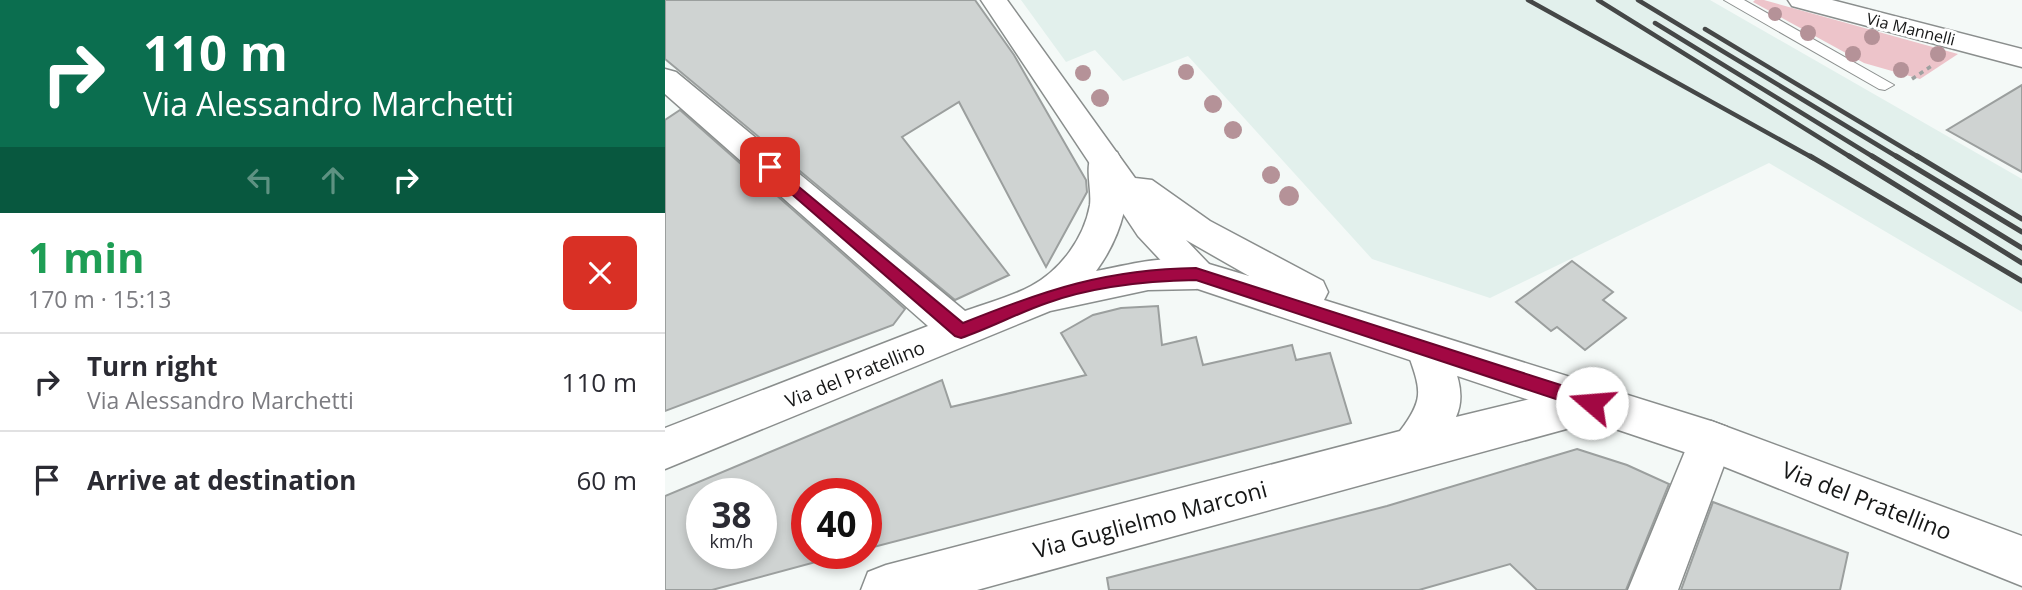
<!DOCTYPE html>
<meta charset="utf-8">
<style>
:root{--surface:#fff;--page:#f2f2f3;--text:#2b2b33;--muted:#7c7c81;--line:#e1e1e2}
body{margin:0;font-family:"Open Sans",sans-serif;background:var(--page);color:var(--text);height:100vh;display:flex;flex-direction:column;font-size:26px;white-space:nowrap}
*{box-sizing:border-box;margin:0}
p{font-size:23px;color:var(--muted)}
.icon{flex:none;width:38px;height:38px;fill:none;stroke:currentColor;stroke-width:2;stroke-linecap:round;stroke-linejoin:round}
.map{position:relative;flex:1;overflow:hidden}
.sheet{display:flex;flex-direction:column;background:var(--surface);width:665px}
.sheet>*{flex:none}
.hud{background:#0b6e4f;color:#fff;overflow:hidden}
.speed{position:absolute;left:21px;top:478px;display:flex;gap:14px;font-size:35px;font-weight:700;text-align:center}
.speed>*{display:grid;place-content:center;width:91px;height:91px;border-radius:50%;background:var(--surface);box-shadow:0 4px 10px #0003;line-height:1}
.speed small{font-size:18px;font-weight:400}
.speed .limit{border:10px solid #d22;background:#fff;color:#111}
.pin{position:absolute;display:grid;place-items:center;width:60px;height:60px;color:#fff;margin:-30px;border-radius:14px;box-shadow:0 4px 10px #0006}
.me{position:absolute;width:77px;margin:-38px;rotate:288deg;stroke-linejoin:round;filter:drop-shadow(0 0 5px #0008)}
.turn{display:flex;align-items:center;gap:24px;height:147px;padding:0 28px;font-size:32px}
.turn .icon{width:91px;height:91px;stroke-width:2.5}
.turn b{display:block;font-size:49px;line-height:60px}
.lanes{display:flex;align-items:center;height:66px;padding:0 28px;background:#0003;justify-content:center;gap:35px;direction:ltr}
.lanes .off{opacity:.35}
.round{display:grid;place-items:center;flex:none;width:74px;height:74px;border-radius:10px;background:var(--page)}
.headline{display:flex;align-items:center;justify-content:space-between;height:119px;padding:0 28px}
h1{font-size:42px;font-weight:700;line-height:52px;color:#1e9e55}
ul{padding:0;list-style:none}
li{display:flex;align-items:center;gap:21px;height:98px;padding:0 28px;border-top:2px solid var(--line)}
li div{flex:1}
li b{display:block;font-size:26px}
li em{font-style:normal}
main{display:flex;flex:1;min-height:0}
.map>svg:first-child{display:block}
.built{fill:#e2f0ec}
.green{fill:#edc4ca}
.building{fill:#cfd3d2;stroke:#9b9f9e;stroke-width:2;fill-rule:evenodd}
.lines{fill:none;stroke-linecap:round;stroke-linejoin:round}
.service-casing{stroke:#8a8e8d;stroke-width:2}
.minor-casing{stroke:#8a8e8d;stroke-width:3}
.tertiary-casing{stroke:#8a8e8d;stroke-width:3}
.path{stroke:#9ea1a0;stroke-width:3.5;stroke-dasharray:4.5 4.5;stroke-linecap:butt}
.service{fill:#fff;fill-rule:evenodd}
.minor{fill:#fff;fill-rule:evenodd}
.tertiary{fill:#fff;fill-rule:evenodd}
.rail-far1{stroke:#454747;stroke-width:4.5}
.rail{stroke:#454747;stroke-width:5}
.tree{fill:#b59298}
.route{fill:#a20843;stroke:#69052c;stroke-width:2}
.labels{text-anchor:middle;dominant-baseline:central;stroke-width:6;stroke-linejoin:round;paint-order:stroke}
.far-street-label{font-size:16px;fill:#161717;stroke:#fff}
.street-label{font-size:19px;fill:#161717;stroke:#fff}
.near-street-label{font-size:23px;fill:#161717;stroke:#fff}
</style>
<main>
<section class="sheet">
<div class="hud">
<div class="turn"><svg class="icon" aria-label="right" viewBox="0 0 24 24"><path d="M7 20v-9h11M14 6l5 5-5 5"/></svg><div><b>110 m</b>Via Alessandro Marchetti</div></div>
<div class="lanes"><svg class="icon off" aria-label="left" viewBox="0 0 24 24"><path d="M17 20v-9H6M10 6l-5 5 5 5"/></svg><svg class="icon off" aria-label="ahead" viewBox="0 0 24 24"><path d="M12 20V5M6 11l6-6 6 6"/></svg><svg class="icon" aria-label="right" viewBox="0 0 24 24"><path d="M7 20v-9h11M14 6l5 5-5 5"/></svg></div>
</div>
<div class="headline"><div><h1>1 min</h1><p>170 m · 15:13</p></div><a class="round" style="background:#d93025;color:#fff"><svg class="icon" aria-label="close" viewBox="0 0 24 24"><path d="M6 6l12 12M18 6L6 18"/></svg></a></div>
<ul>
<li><svg class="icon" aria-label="right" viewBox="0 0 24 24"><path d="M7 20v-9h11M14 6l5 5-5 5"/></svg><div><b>Turn right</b><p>Via Alessandro Marchetti</p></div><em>110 m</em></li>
<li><svg class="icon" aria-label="arrive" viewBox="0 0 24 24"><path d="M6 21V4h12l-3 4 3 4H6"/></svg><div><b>Arrive at destination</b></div><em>60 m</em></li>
</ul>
</section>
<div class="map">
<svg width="1357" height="590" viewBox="0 0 1357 590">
<rect width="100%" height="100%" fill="#f4f9f7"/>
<path class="built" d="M356 0H1045L1357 179V312L1104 163 825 298 707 259 523 56 458 81 430 50 401 62Z"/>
<path class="green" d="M1090 0H1099L1293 54 1255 79 1199 63 1088 2Z"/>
<path class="building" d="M0 0H310L349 55 421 180 422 192 381 267 294 102 237 137 344 275 290 300 0 59Z
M1357 85V172L1282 130Z
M15 110 240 309 228 325 0 411V120Z
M907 261 948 292 938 300 961 318 920 350 892 327 886 331 851 302Z
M493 306 497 345 531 337 538 365 627 345 631 360 665 353 686 423 201 549V494H142V553H184L47 590H0V496L277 380 286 407 421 375 396 333 428 315 456 308ZM37 494H96V553H37Z
M912 449 962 465 1004 484 961 590H872L845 564 754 590H444L442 578 722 506Z
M1048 502 1183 553 1175 590H1016Z"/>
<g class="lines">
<defs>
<path id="service" d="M1059 0H1079L1229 85 1220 90 1214 89Z"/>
<path id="minor" d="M1123 0H1167L1357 49V67L1127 6Z
M0 69 11 72 300 311C322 303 346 297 366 286 396 270 419 238 425 205 427 188 419 167 428 152L440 149 452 152C474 189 454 240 431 271 467 264 508 252 544 264L550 274 544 284 531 289 483 290 385 311 0 469V428L263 326 0 94Z
M762 333 776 338C788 362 803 391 791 417L927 384 942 390 948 403 942 416 927 422 312 590H196L203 572 221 565 735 431C761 397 755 389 742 350L748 338Z
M1046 421 1062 427 1068 441 1013 590H963L1030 427Z"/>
<path id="tertiary" d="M316 0H342L470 178 487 180 545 221 658 281 663 292 659 300 1046 421 1357 536V586L1040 459 518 284 473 236ZM521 240 584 276 544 264Z"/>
</defs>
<use href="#service" class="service-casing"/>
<use href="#minor" class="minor-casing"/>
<use href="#tertiary" class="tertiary-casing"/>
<path class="path" d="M1247 79 1268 65"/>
<use href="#service" class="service"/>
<use href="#minor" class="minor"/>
<use href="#tertiary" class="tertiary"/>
<path class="rail-far1" d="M863 0 1148 158
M933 0 1187 158
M973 0 1234 158
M990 23 1210 158
M1040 29 1255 158"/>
<path class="rail" d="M1145 156 1357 281
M1184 156 1357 263
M1207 156 1357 248
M1231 156 1357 232
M1252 156 1357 219"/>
</g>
<g class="tree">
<circle cx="1110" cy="14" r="7"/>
<circle cx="1143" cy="33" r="8"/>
<circle cx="1207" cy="37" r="8"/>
<circle cx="1188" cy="54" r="8"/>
<circle cx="1273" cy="54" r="8"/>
<circle cx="1236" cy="70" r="8"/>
<circle cx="521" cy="72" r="8"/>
<circle cx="418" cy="73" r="8"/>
<circle cx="435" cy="98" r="9"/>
<circle cx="548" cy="104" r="9"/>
<circle cx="568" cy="130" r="9"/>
<circle cx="606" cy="175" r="9"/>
<circle cx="624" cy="196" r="10"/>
</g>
<path class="route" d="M105 163 298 323C380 290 442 269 531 268L927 395 933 398 936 403 933 409 927 411 531 280C481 281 429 286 382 303 353 313 325 328 296 338L290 336 100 171 98 167Z"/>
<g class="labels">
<g class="far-street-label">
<text transform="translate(1246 29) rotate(14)">Via Mannelli</text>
</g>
<g class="street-label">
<text transform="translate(190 374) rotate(-22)">Via del Pratellino</text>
</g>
<g class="near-street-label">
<text transform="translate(1202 500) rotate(21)">Via del Pratellino</text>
<text transform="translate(485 519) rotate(-15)">Via Guglielmo Marconi</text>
</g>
</g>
</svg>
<div class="speed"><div>38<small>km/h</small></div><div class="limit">40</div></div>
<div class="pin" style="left:105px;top:167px;background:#d93025"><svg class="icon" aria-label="arrive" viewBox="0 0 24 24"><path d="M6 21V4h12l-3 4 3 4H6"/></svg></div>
<svg class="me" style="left:927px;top:403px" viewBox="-20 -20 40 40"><circle r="19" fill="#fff"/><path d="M0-13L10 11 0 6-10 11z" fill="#a20843"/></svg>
</div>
</main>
